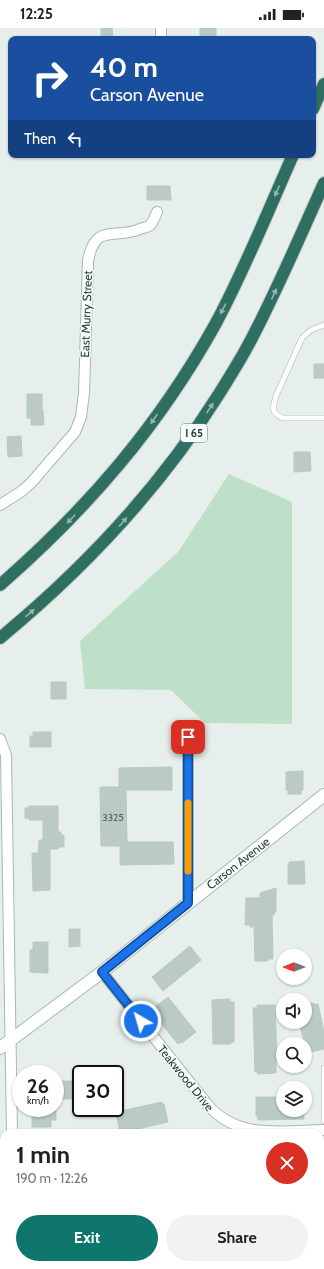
<!DOCTYPE html>
<meta charset="utf-8">
<style>
:root{--surface:#fff;--page:#f2f2f2;--text:#222;--muted:#767676;--accent:#0f766e}
body{margin:0;font-family:Cabin,sans-serif;background:var(--page);color:var(--text);height:100vh;display:flex;flex-direction:column;font-size:15px;white-space:nowrap}
*{box-sizing:border-box;margin:0}
p{font-size:13px;color:var(--muted)}
.icon{flex:none;width:22px;height:22px;fill:none;stroke:currentColor;stroke-width:2;stroke-linecap:round;stroke-linejoin:round}
.map{position:relative;flex:1;overflow:hidden}
.sheet{position:absolute;left:0px;top:1101px;width:324px;height:140px;display:flex;flex-direction:column;background:var(--surface);border-radius:12px 12px 0 0;box-shadow:0 1px 3px #0004}
.sheet>*{flex:none}
.top-card{position:absolute;left:8px;top:8px;width:308px;height:122px;border-radius:8px;box-shadow:0 1px 3px #0004;background:#1a4fa0;color:#fff;overflow:hidden}
.needle{width:26px;rotate:270deg}
.fabs{position:absolute;left:276px;top:921px;display:grid;gap:8px}
.fabs a{display:grid;place-items:center;width:36px;height:36px;border-radius:50%;background:var(--surface);box-shadow:0 1px 3px #0004;font-size:20px}
.speed{position:absolute;left:12px;top:1037px;display:flex;gap:8px;font-size:20px;font-weight:700;text-align:center}
.speed>*{display:grid;place-content:center;width:52px;height:52px;border-radius:50%;background:var(--surface);box-shadow:0 1px 3px #0004;line-height:1}
.speed small{font-size:10px;font-weight:400}
.speed .limit{border:2px solid #111;border-radius:6px;background:#fff;color:#111}
.pin{position:absolute;display:grid;place-items:center;width:34px;height:34px;color:#fff;margin:-17px;border-radius:8px;box-shadow:0 2px 6px #0006}
.me{position:absolute;width:44px;margin:-22px;rotate:322deg;stroke-linejoin:round;filter:drop-shadow(0 0 3px #0008)}
.turn{display:flex;align-items:center;gap:14px;height:84px;padding:0 16px;font-size:18px}
.turn .icon{width:52px;height:52px;stroke-width:2.5}
.turn b{display:block;font-size:28px;line-height:34px}
.then{display:flex;align-items:center;height:38px;padding:0 16px;background:#0003;gap:8px;font-size:15px}
.round{display:grid;place-items:center;flex:none;width:42px;height:42px;border-radius:21px;background:var(--page)}
.headline{display:flex;align-items:center;justify-content:space-between;height:68px;padding:0 16px}
h1{font-size:24px;font-weight:800;line-height:30px}
.action{display:flex;gap:8px;margin-top:auto;padding:8px 16px}
.action a{flex:1;height:46px;border-radius:24px;background:var(--accent);color:#fff;font-size:16px;font-weight:800;line-height:46px;text-align:center}
.action a+a{background:var(--page);color:var(--text)}
.status{display:flex;justify-content:space-between;align-items:center;height:28px;padding:0 20px;background:var(--surface);direction:ltr}
.status svg{height:11px;fill:currentColor}
.map>svg:first-child{display:block}
.green{fill:#bfe0c8}
.building{fill:#bbcac4;stroke:#b8c9c2}
.lines{fill:none;stroke-linecap:round;stroke-linejoin:round}
.service-casing{stroke:#a8b8b2;stroke-width:6}
.minor-casing{stroke:#a8b8b2;stroke-width:12}
.secondary-casing{stroke:#a4bbb3;stroke-width:14}
.motorway-casing{stroke:#c2cac8;stroke-width:14}
.service{stroke:#fff;stroke-width:5}
.minor{stroke:#fff;stroke-width:10}
.secondary{stroke:#fff;stroke-width:12}
.motorway{stroke:#2f6f62;stroke-width:12}
.oneway{fill:#93b5ae}
.route-casing{stroke:#114b97;stroke-width:10}
.route{stroke:#1a73e8;stroke-width:7}
.slow{stroke:#f59e0b;stroke-width:7}
.labels{text-anchor:middle;dominant-baseline:central;stroke-width:3;stroke-linejoin:round;paint-order:stroke}
.number-label{font-size:10px;fill:#4a645c}
.shield{fill:#f7fbf9;stroke:#637a73;stroke-width:1}
.shield-label{font-size:11px;font-weight:bold;fill:#24423a}
.street-label{font-size:12px;fill:#24423a;stroke:#f7fbf9}
</style>
<div class="status"><b>12:25</b><svg viewBox="0 0 49 12"><path d="M0 12V9h3v3zM5 12V6h3v6zM10 12V3h3v9zM15 12V0h3v12zM26 1h20v11H26zM47 4h2v5h-2z"/></svg></div>
<div class="map">
<svg width="324" height="1241" viewBox="0 0 324 1241">
<rect width="100%" height="100%" fill="#e6efeb"/>
<path class="green" d="M229 446 292 474V696L205 695 171 662 85 661 80 613 178 524Z"/>
<path class="building" d="M101 0H112L113 11H101Z
M200 0H216V11H200Z
M147 158H170L171 172H147Z
M314 336H324V350H314Z
M27 366H42V382H43L44 397H31V390H27Z
M21 408 22 428 8 429 7 409Z
M294 424H310L311 443 294 444Z
M51 654H66V671H51Z
M33 704H51V719H30V708H33Z
M172 739V762H126L127 814H173L174 836 120 837V818H101L100 759H119V740Z
M303 743V762H301V766H288V762H286V744Z
M29 778H58V804H61V807H64V819H59L58 821H50V862L33 863 32 825H38L39 812H43V792H29V790H25V780H29Z
M304 833 305 856H288V837H289V834Z
M276 860V884H274V887H272L273 931H268V933H255L254 899H250V897H245L246 870H260V865Z
M69 901H80V918L69 919Z
M33 914H48V945L30 944V922H33Z
M190 918 201 932 163 963 152 949Z
M168 969 196 1004 182 1015 181 1014 178 1016 153 985 156 982 154 980Z
M230 971V974H234V1014H231V1016H213L212 972Z
M314 975 315 977 318 976 324 1004V1021L307 1025 299 994H305V977Z
M257 977H275L277 1033H276V1045L258 1046V1044H255L253 980H257Z
M57 1053H72L73 1071H57Z
M256 1069H283V1082H304V1091L258 1092V1088H256Z
M162 1074 163 1077 164 1076 168 1094 120 1105 116 1084Z
M36 1081H56V1092H51V1099H32V1086H36Z"/>
<g class="lines">
<defs>
<path id="service" d="M324 297 311 302 302 310 276 368C273 379 270 385 283 390H324
M324 1040V1093
M0 1153H4"/>
<path id="minor" d="M161 0V11
M0 477 22 463 31 455 75 404 81 389 84 365 88 233C95 194 115 212 140 201 143 200 147 199 149 198 153 195 155 189 157 184
M0 711 6 727 12 1105
M188 875V709
M102 944 207 1076C237 1112 282 1103 324 1102
M14 1237V1241"/>
<path id="secondary" d="M0 1020 102 944 324 767"/>
<path id="motorway" d="M313 81 324 56
M0 557C88 480 159 398 216 295 245 241 268 183 293 127
M0 610C86 539 160 460 219 366 231 347 243 328 253 308 279 258 301 206 324 155"/>
</defs>
<use href="#service" class="service-casing"/>
<use href="#minor" class="minor-casing"/>
<use href="#secondary" class="secondary-casing"/>
<use href="#motorway" class="motorway-casing"/>
<use href="#service" class="service"/>
<use href="#minor" class="minor"/>
<use href="#secondary" class="secondary"/>
<use href="#motorway" class="motorway"/>
</g>
<defs><path id="oneway-solid" d="M-6-.8H1V-3.2L6.5 0L1 3.2V.8H-6Z"/></defs>
<g class="oneway">
<use href="#oneway-solid" transform="translate(277 163) rotate(114)"/>
<use href="#oneway-solid" transform="translate(274 266) rotate(-66)"/>
<use href="#oneway-solid" transform="translate(223 281) rotate(117)"/>
<use href="#oneway-solid" transform="translate(210 380) rotate(-57)"/>
<use href="#oneway-solid" transform="translate(154 391) rotate(125)"/>
<use href="#oneway-solid" transform="translate(71 491) rotate(134)"/>
<use href="#oneway-solid" transform="translate(123 494) rotate(-49)"/>
<use href="#oneway-solid" transform="translate(30 585) rotate(-41)"/>
</g>
<g class="lines">
<defs>
<path id="route" d="M141 993 102 944 188 875V709"/>
</defs>
<use href="#route" class="route-casing"/>
<use href="#route" class="route"/>
<path class="slow" d="M188 843V775"/>
</g>
<g class="labels">
<g class="number-label">
<text x="113" y="789">3325</text>
</g>
<rect class="shield" x="181" y="396" width="26" height="18" rx="3"/>
<g class="shield-label">
<text x="194" y="405">I 65</text>
</g>
<g class="street-label">
<text transform="translate(86 286) rotate(-88)">East Murry Street</text>
<text transform="translate(238 835) rotate(-38)">Carson Avenue</text>
<text transform="translate(186 1050) rotate(51)">Teakwood Drive</text>
</g>
</g>
</svg>
<div class="fabs">
<a><svg class="needle" viewBox="-14 -14 28 28"><path d="M0-13l5 13h-10z" fill="#e53935"/><path d="M0 13l5-13h-10z" fill="#767676"/></svg></a>
<a><svg class="icon" aria-label="sound" viewBox="0 0 24 24"><path d="M4 9h4l5-4v14l-5-4H4zM17 9q2 3 0 6"/></svg></a>
<a><svg class="icon" aria-label="search" viewBox="0 0 24 24"><circle cx="10" cy="10" r="6"/><path d="M15 15l6 6"/></svg></a>
<a><svg class="icon" aria-label="layers" viewBox="0 0 24 24"><path d="M12 4l9 5-9 5-9-5zM3 14l9 5 9-5"/></svg></a>
</div>
<div class="speed"><div>26<small>km/h</small></div><div class="limit">30</div></div>
<div class="pin" style="left:188px;top:709px;background:#d93025"><svg class="icon" aria-label="arrive" viewBox="0 0 24 24"><path d="M6 21V4h12l-3 4 3 4H6"/></svg></div>
<svg class="me" style="left:141px;top:993px" viewBox="-20 -20 40 40"><circle r="17" fill="#1a73e8" stroke="#fff" stroke-width="3"/><path d="M0-11L8 9 0 5-8 9z" fill="#fff"/></svg>
<div class="top-card">
<div class="turn"><svg class="icon" aria-label="right" viewBox="0 0 24 24"><path d="M7 20v-9h11M14 6l5 5-5 5"/></svg><div><b>40 m</b>Carson Avenue</div></div>
<div class="then">Then<svg class="icon" aria-label="left" viewBox="0 0 24 24"><path d="M17 20v-9H6M10 6l-5 5 5 5"/></svg></div>
</div>
<section class="sheet">
<div class="headline"><div><h1>1 min</h1><p>190 m · 12:26</p></div><a class="round" style="background:#d93025;color:#fff"><svg class="icon" aria-label="close" viewBox="0 0 24 24"><path d="M6 6l12 12M18 6L6 18"/></svg></a></div>
<div class="action"><a>Exit</a><a>Share</a></div>
</section>
</div>
